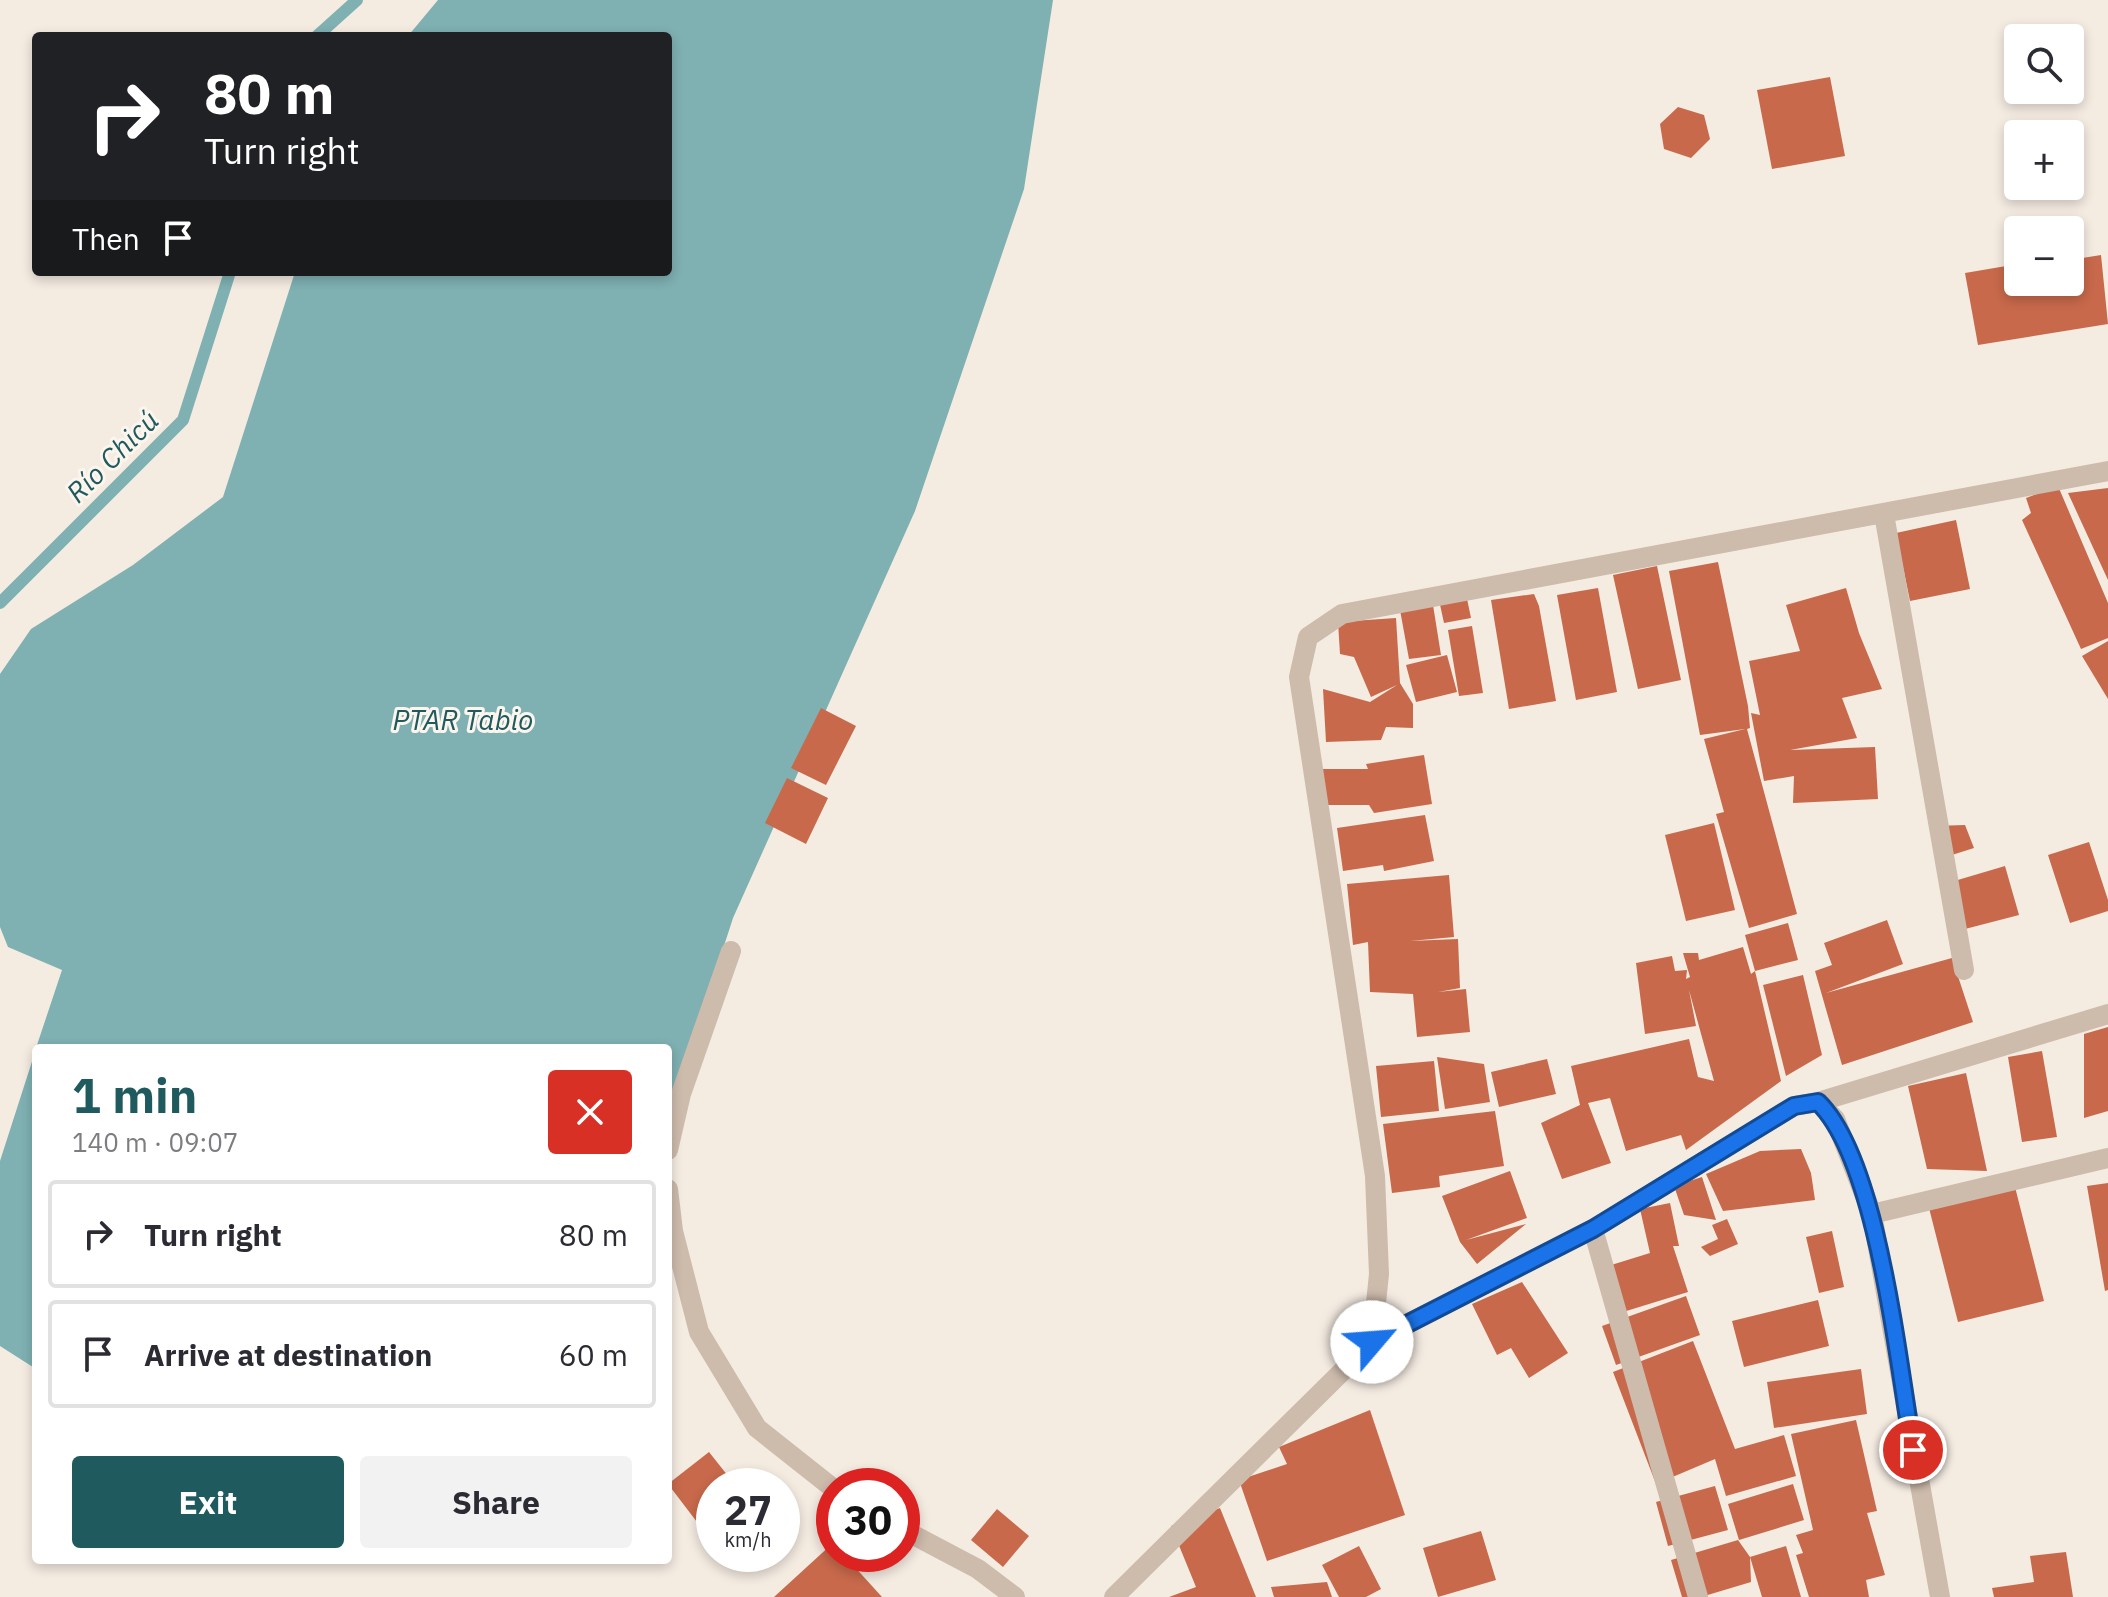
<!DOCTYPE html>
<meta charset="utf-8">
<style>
:root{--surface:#fff;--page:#f2f2f3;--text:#2b2b33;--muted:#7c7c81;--line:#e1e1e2;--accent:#1f5a5e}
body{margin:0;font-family:"IBM Plex Sans",sans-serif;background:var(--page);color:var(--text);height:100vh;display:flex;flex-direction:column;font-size:30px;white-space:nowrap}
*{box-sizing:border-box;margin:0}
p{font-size:26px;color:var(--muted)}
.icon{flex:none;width:44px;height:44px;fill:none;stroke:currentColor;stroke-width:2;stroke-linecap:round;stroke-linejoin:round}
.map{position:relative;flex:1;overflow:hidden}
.details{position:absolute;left:32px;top:1044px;width:640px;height:520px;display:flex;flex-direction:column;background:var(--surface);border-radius:8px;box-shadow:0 4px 12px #0003}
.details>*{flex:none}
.hud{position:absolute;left:32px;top:32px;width:640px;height:244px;border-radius:8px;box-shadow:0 4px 12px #0003;background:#202124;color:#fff;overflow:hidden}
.buttons{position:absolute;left:2004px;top:24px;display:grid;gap:16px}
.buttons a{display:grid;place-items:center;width:80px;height:80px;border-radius:8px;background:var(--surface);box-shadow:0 4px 12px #0003;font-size:40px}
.speed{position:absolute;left:696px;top:1468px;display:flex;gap:16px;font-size:40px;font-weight:700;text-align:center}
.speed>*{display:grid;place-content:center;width:104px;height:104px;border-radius:50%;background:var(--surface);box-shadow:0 4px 12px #0003;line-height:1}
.speed small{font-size:20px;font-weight:400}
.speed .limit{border:12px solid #d22;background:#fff;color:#111}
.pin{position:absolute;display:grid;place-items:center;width:68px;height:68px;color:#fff;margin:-34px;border:4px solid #fff;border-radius:50%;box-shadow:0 2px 8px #0007}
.me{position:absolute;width:88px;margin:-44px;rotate:63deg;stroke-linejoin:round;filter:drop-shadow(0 0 6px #0008)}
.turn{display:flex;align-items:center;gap:28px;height:168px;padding:0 40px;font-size:36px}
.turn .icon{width:104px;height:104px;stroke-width:2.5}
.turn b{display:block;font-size:56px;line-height:68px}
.then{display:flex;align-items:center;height:76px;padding:0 40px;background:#0003;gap:16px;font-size:30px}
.round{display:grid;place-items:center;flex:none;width:84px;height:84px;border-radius:8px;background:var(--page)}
.overview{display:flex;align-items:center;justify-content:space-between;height:136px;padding:0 40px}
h1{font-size:48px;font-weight:700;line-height:60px;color:var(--accent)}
.primary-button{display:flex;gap:16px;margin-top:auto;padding:16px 40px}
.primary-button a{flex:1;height:92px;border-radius:8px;background:var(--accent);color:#fff;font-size:32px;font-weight:700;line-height:92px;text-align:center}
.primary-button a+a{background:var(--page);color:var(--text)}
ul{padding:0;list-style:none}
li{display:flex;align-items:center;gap:24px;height:108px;margin:0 16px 12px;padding:0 24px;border:4px solid var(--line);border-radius:8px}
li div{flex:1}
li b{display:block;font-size:30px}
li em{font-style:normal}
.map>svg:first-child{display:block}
.water{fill:#7fb0b2}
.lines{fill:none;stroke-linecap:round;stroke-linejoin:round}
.stream{stroke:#7fb0b2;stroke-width:12}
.building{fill:#c8694b}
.minor{stroke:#cdbbac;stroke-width:20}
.route-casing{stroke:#114b97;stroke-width:20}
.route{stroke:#1a73e8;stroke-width:14}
.labels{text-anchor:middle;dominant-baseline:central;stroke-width:6;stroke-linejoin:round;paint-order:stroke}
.water-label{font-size:28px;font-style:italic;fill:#1f5a5e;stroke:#fbf5ee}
</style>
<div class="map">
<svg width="2108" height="1597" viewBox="0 0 2108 1597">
<rect width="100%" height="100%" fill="#f4ebe1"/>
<path class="water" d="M438 0H1053L1024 189 915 511 733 918 668 1119V1048H36L62 970 8 947 0 927V674L31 629 133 565 223 497 295 272H668V36H408Z
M36 1049V1369L0 1346V1161Z"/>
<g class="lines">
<path class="stream" d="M317 36 357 0
M0 603 183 420 230 272"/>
</g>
<path class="building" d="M1830 77 1845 156 1772 169 1757 90Z
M1678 107 1704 115 1710 139 1691 158 1664 149 1660 124Z
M2101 255 2108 324 1978 345 1965 273 2018 264V282H2070V260Z
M2058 486 2108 603V638L2081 649 2022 520 2031 513 2026 498Z
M2108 488V580L2068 493Z
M1956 520 1970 589 1910 601 1896 533Z
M1718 562 1748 706 1750 728 1747 729 1797 914 1749 928 1716 814 1724 812 1704 739 1745 729 1700 735 1669 571Z
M1657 566 1681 680 1638 689 1613 575Z
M1598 588 1617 692 1576 700 1557 595Z
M1846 588 1859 633 1882 689 1842 698 1857 738 1790 750 1875 747 1878 799 1793 803 1794 776 1764 781 1751 713 1760 715 1749 661 1800 651 1786 605Z
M1466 594 1471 618 1444 623 1439 600Z
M1534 594 1539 606 1556 701 1509 709 1491 600Z
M1433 605 1441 655 1409 659 1400 610Z
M1396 618 1400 683 1413 704V728L1386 727 1381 740 1326 742 1323 689 1370 702 1397 685 1371 697 1354 657 1340 654 1338 622Z
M1472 626 1483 693 1459 696 1448 630Z
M2108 641V699L2082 656Z
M1447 655 1457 692 1416 702 1406 665Z
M821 708 856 726 826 785 791 768Z
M1424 755 1432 804 1374 813 1369 805H1328L1317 769H1368L1366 764Z
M787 778 828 798 806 844 765 823Z
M1425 815 1434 861 1384 871 1383 865 1343 871 1337 828Z
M1714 823 1735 910 1686 921 1665 835Z
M1965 825 1974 848 1936 860 1934 826Z
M2089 842 2108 900V911L2070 923 2048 855Z
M2005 866 2019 915 1965 929 1951 882Z
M1449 875 1454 937 1410 941 1458 939 1460 988 1438 992 1466 989 1470 1032 1417 1037 1413 994 1370 992 1368 942 1353 945 1347 884Z
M1887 920 1903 964 1826 993 1952 958 1973 1022 1842 1065 1815 971 1832 965 1824 943Z
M1788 923 1798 960 1755 971 1745 935Z
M1743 947 1751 974 1755 971 1781 1081 1686 1150 1681 1135 1626 1151 1610 1098 1588 1103 1611 1163 1562 1179 1541 1123 1580 1105 1571 1066 1689 1039 1698 1077 1714 1081 1689 990 1696 1026 1645 1034 1636 963 1672 956 1675 971 1687 970 1686 979 1690 977 1683 953H1698L1699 960Z
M1803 975 1822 1055 1786 1076 1763 985Z
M2108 1027V1111L2084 1118V1034Z
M2042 1051 2057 1137 2022 1142 2008 1057Z
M1437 1057 1484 1064 1490 1102 1445 1109Z
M1547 1059 1556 1094 1499 1107 1491 1072Z
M1434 1061 1439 1111 1381 1117 1376 1066Z
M1966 1073 1987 1171 1927 1169 1908 1086Z
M1495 1111 1504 1166 1439 1176 1440 1187 1392 1193 1383 1124Z
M1801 1149 1811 1173 1815 1200 1723 1211 1706 1174 1760 1151Z
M1510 1171 1527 1218 1466 1240 1526 1224 1477 1264 1460 1242 1442 1196Z
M1702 1177 1716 1220 1684 1215 1674 1186Z
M2108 1183V1290L2105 1291 2087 1186Z
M2015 1187 2044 1301 1958 1322 1929 1208Z
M1670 1203 1679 1246H1673L1688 1292 1623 1312 1608 1266 1650 1253 1640 1209Z
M1727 1219 1738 1244 1710 1256 1701 1247 1718 1239 1712 1225Z
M1832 1231 1844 1287 1819 1293 1806 1237Z
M1522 1282 1568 1353 1529 1378 1511 1348 1497 1355 1472 1304Z
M1686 1296 1700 1335 1616 1365 1602 1326Z
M1818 1300 1829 1346 1744 1367 1732 1321Z
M1693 1341 1735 1449 1784 1435 1796 1476 1726 1496 1715 1459 1656 1484 1613 1372Z
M1861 1369 1867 1414 1774 1428 1767 1382Z
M1370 1410 1405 1515 1267 1561 1239 1480 1287 1464 1279 1447Z
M1856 1420 1877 1511 1867 1513 1885 1575 1866 1580 1869 1597H1809L1796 1555 1803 1553 1796 1535 1813 1530 1791 1434Z
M709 1452 736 1486H714V1514L700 1526 668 1484Z
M1793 1484 1804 1520 1739 1540 1728 1504Z
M1715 1486 1728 1530 1668 1546 1656 1502Z
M1220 1508 1256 1597H1169L1196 1587 1171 1526Z
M997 1509 1029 1536 1003 1567 971 1540Z
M1481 1531 1496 1580 1438 1597 1423 1548Z
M1738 1540 1750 1557 1786 1546 1801 1597H1762L1750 1557 1751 1582 1701 1597H1682L1671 1560Z
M833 1543 834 1554H843L882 1597H774Z
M1359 1546 1381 1589 1366 1597H1339L1322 1565Z
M2066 1552 2073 1597H1994L1992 1588 2034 1582 2030 1556Z
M1327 1582 1332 1597H1274L1271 1587Z"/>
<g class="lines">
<path class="minor" d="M1884 514 1964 970
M1818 1102 1835 1119 1872 1214 1940 1597
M668 1150 681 1094 731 951
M668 1189 673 1231 699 1332 757 1428 834 1489
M1872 1214 2108 1158
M1593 1229 1698 1597
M1372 1342 1379 1274 1375 1176 1299 677 1308 637 1342 614 2108 471
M902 1529 978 1569 1015 1597
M1114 1597 1372 1342 1593 1229 1794 1106 1818 1102 2108 1014"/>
</g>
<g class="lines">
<defs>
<path id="route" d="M1372 1342 1593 1229 1794 1106 1818 1102C1878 1160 1898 1364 1913 1450"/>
</defs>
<use href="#route" class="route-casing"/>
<use href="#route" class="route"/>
</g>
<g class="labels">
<g class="water-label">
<text transform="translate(112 456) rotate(-45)">Río Chicú</text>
<text x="463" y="719">PTAR Tabio</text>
</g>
</g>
</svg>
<div class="buttons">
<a><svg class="icon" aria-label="search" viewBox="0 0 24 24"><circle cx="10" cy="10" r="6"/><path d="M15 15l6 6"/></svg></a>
<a>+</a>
<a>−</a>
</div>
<div class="speed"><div>27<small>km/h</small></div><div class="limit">30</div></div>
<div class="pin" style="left:1913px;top:1450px;background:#d93025"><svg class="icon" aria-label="arrive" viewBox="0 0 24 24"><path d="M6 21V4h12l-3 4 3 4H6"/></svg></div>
<svg class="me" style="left:1372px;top:1342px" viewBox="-20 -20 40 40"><circle r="19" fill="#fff"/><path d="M0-13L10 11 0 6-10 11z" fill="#1a73e8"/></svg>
<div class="hud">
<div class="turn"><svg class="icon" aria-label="right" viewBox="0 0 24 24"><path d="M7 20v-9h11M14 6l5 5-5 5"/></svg><div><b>80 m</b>Turn right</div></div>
<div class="then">Then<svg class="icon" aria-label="arrive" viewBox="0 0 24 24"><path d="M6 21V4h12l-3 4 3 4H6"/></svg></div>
</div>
<section class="details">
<div class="overview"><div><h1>1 min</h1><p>140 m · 09:07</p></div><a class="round" style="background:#d93025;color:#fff"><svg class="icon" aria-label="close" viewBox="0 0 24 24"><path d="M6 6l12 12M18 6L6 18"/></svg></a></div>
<ul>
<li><svg class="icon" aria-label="right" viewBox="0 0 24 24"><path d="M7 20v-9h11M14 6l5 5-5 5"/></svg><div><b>Turn right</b></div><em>80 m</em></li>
<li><svg class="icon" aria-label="arrive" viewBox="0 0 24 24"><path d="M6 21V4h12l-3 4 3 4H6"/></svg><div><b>Arrive at destination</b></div><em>60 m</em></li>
</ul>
<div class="primary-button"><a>Exit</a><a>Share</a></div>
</section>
</div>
